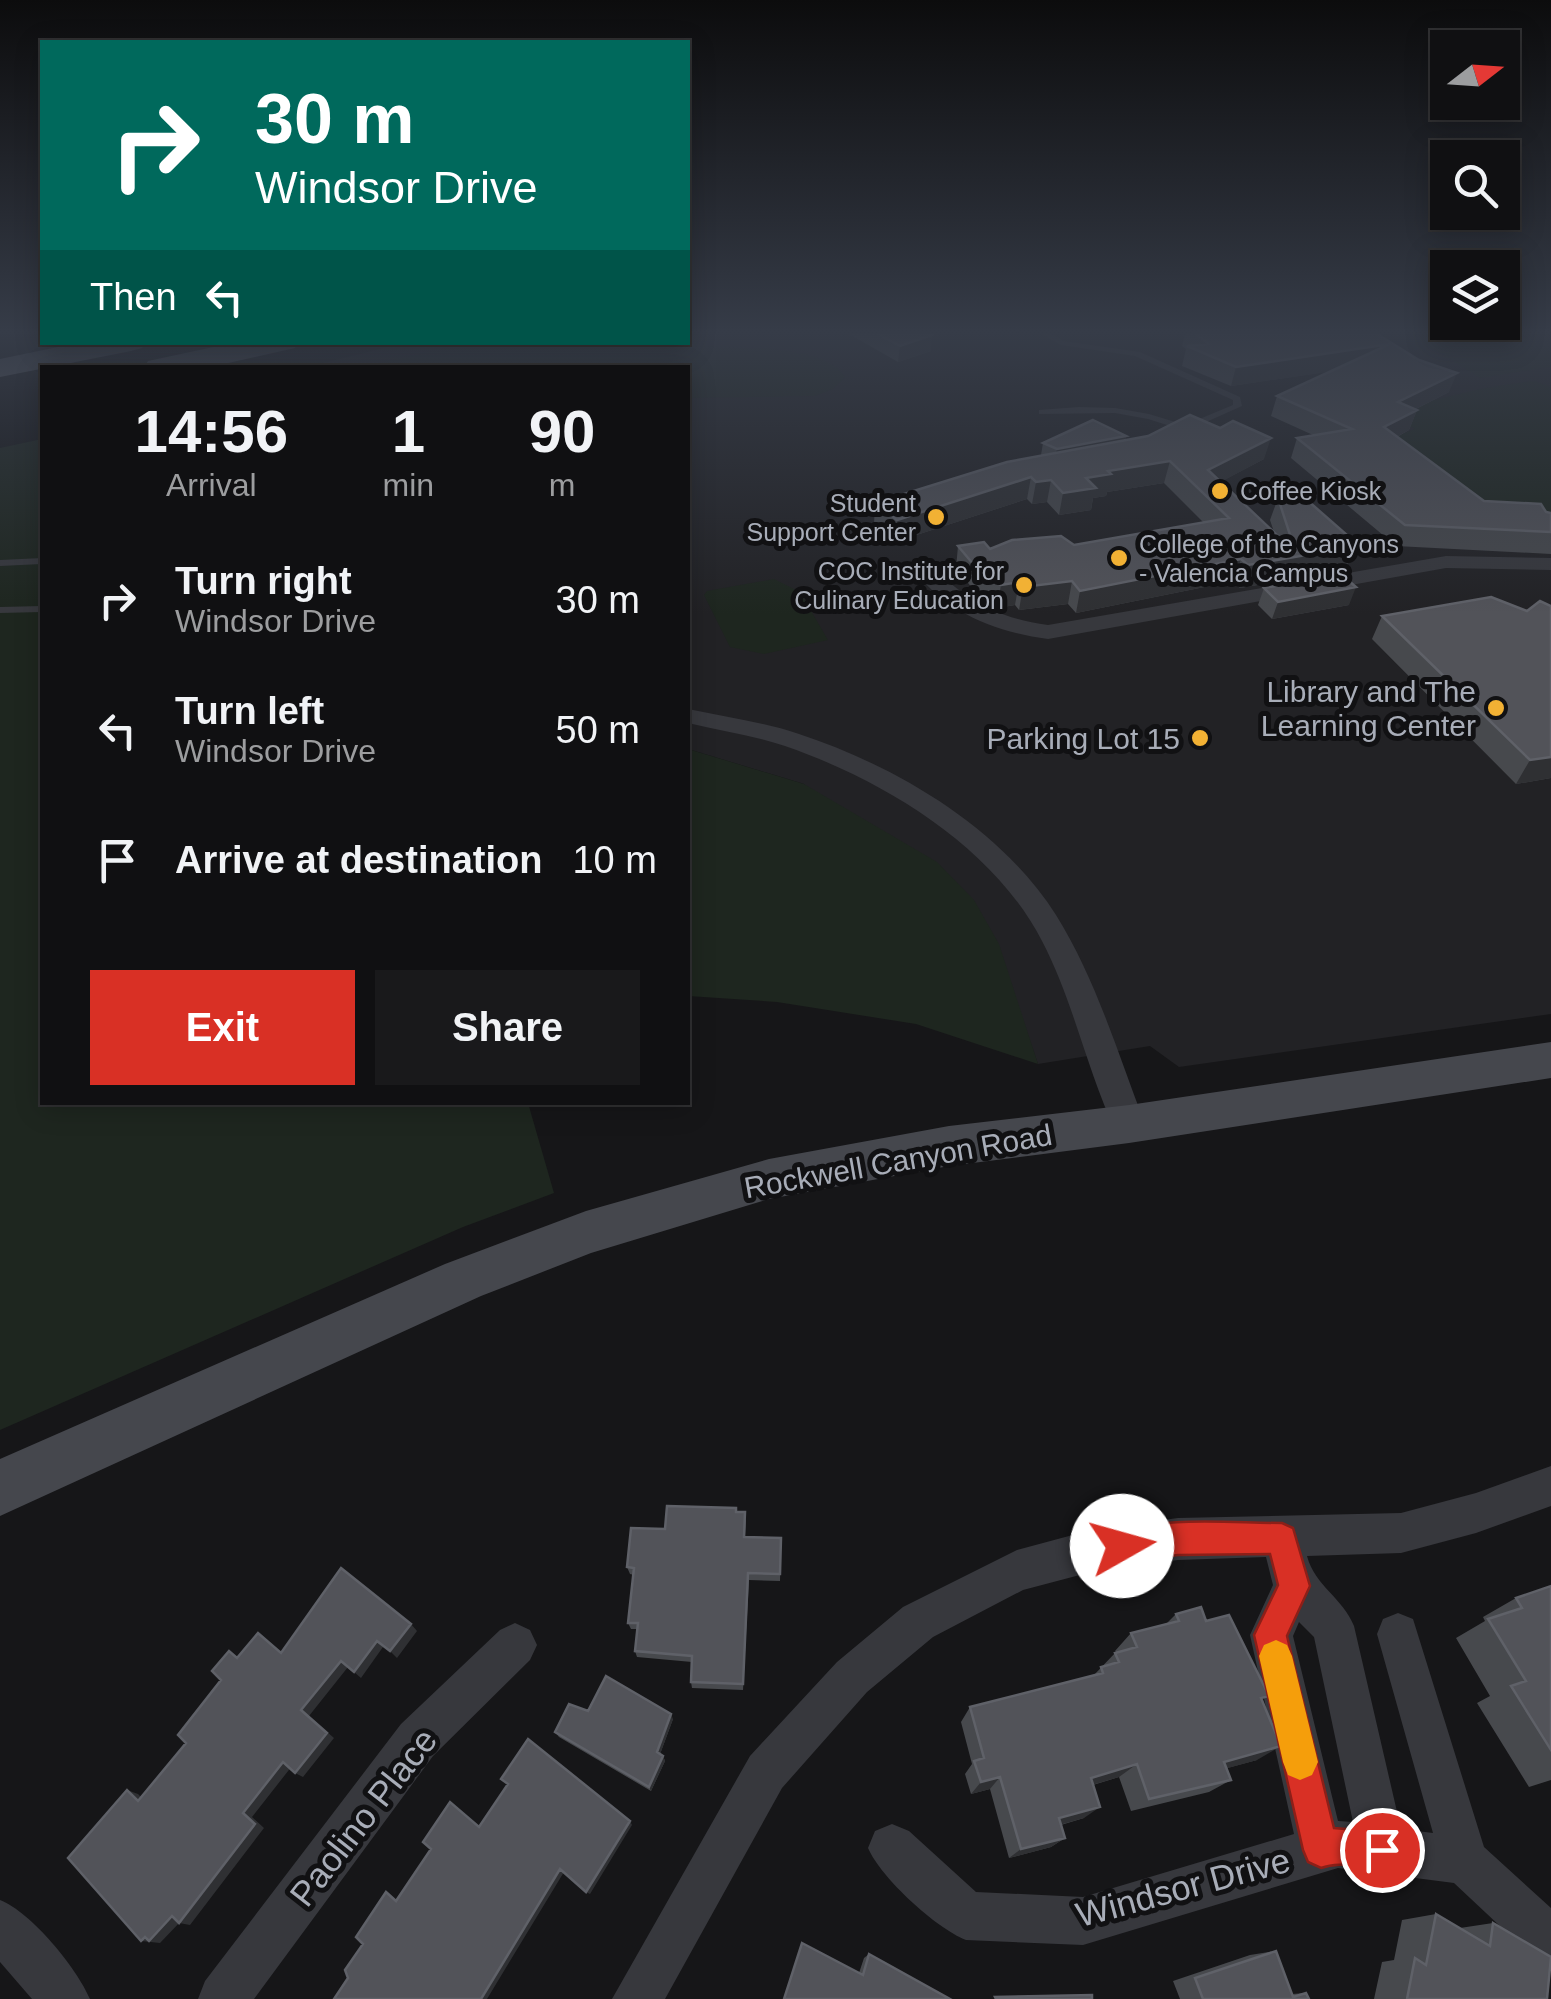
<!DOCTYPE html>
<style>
:root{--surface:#101012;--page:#19191b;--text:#f1f3f6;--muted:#9c9d9f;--line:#303032;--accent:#d93025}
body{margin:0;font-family:Arial,sans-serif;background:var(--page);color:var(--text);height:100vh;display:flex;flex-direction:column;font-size:38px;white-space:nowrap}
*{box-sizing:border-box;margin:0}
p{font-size:32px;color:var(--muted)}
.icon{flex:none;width:55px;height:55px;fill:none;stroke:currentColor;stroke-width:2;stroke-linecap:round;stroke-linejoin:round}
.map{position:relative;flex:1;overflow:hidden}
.details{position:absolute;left:40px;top:365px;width:650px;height:740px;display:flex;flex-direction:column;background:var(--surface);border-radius:0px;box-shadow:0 5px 25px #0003,0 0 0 2px var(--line)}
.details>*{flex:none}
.hud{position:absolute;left:40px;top:40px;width:650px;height:305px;border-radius:0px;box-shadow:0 5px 25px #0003,0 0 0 2px var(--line);background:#00695c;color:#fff;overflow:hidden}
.needle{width:65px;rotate:73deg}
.fabs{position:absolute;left:1430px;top:30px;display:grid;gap:20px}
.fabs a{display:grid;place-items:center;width:90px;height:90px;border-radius:0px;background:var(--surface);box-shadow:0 5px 25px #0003,0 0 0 2px var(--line);font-size:50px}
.pin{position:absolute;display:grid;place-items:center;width:85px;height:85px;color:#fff;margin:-42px;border:5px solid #fff;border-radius:50%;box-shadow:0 2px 10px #0007}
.me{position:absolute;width:110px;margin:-55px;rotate:83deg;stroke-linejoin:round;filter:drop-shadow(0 0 8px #0008)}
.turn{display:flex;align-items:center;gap:35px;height:210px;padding:0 50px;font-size:45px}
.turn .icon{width:130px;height:130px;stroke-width:2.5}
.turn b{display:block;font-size:70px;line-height:85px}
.then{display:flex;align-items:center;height:95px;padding:0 50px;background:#0003;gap:20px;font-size:38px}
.eta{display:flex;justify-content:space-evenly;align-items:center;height:170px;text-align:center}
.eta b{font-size:60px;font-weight:800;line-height:70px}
.cta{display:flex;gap:20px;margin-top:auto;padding:20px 50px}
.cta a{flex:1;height:115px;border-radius:0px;background:var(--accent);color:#fff;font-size:40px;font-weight:800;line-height:115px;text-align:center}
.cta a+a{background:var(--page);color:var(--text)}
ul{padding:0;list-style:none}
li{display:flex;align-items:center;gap:30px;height:130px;padding:0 50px}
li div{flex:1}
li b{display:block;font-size:38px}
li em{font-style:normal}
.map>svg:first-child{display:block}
.built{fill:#222225}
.green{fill:#1e261f}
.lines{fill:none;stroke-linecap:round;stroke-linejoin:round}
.lane{fill:#37383d;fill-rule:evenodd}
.street{fill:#37383d;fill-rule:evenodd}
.secondary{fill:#45474d;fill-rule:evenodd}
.highway{fill:#63666e;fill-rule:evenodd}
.wall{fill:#47494d}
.shaded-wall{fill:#2f3033}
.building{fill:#525359;stroke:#5f6168;stroke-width:2.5}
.route{fill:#d93025;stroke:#8d1f18;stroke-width:2.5}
.slow{fill:#f59e0b}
.poi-dot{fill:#f2b134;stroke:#111113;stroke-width:4}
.labels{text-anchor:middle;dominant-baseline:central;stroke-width:10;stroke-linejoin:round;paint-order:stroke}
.far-poi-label{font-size:25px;fill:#a8adb8;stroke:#111113;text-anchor:start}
.poi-label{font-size:30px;fill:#a8adb8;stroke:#111113;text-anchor:end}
.street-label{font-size:30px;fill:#a8adb8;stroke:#111113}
.near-street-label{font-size:35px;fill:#a8adb8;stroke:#111113}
</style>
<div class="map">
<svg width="1551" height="1999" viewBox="0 0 1551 1999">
<rect width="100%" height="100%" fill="#161618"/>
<path class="built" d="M688 334H1551V1014L1179 1067 1150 1046 1038 1064 1017 1004 804 784 688 749V368H303L404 343 688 342Z"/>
<path class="green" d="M688 334H699L709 346C745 349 825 344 845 377L833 389 815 396 688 398V368L362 367 469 343 688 342Z
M1411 334H1551V367L1480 378Z
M1535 381 1551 387V520L1448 515 1375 444 1415 429 1387 413C1437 399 1483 386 1535 381Z
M42 439V1102L528 1103 554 1193 463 1227 0 1430V448Z
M774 579 800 592 828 640 764 654 730 647 704 595 707 591Z
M688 749 804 784 937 862 974 900 999 944 1038 1064 916 1024 777 1002 688 996Z"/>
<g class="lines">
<path class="lane" d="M1042 334H1052L1063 341 1140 352 1240 397 1242 406 1186 431 1148 419 1115 413 1039 414V410L1079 407 1115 408 1149 414 1185 425 1233 405V400L1135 356 1061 345Z
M42 558V564L0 566V560Z
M42 606V612L0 613V607Z"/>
<path class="street" d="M1446 556 1551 558V570L1446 568 1048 639C994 632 945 612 911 567L915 563H929C962 598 999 619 1048 625Z
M688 709C725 717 763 722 799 734 896 766 1000 827 1056 915 1096 979 1118 1054 1145 1124L1141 1134 1129 1138 1117 1134C1087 1072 1074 1002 1042 941 993 846 883 780 785 746 753 735 720 731 688 723Z
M1551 1466V1506L1476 1533 1401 1553 1307 1556C1315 1586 1343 1598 1354 1626L1401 1829 1433 1833 1377 1634 1383 1619 1398 1613 1413 1619 1484 1847 1551 1908V1966L1534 1958 1454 1883 1338 1868 1083 1945 966 1940C936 1928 881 1878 868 1848L875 1831 892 1824 909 1831 976 1892 1083 1897 1294 1834 1250 1635 1273 1585 1266 1557 1178 1560 1095 1571 1023 1590 933 1637 867 1692 782 1788 665 1999H612L750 1756 837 1662 903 1607 1017 1550 1095 1529 1178 1518 1401 1513 1476 1493ZM1299 1622 1314 1637 1353 1822 1338 1821 1293 1636Z
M515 1623 530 1630 537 1645 530 1660 433 1756 254 1999H198L205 1981 401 1724 500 1630Z
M0 1900C31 1912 77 1968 90 1999H32L0 1962Z"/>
<path class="secondary" d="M1551 1042V1078L1129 1143 949 1166 769 1199 591 1253 481 1296 0 1516V1459L445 1264 586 1211 769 1159 949 1126 1129 1105Z"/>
<path class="highway" d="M82 342H146L142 348 131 351 0 377V359Z
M237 342H299L295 348 206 368H144L148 361Z"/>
</g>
<path class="wall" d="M849 334H930L931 351 898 362Z
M1185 334H1377L1449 392 1416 409 1417 410 1409 430 1397 437 1484 501 1551 513V554L1396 546 1291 458 1297 438 1313 435 1271 416 1277 396 1331 371 1231 386 1182 366 1186 349 1182 346Z
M1126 436 1125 440 1264 459 1220 482 1274 532 1270 520 1278 498 1356 543 1347 565 1318 570 1316 575 1240 588 1234 581 1076 613 1068 604 1019 610 1015 605 997 608 981 599 956 568 958 546 990 549 1074 545 1204 523 1164 483 1107 492 1106 496 1093 498 1091 510 1059 515 1047 502 1032 504 1027 499 895 542 874 525 875 503 1041 455 1043 443Z
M1264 588 1349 605 1272 619 1258 605Z
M1551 606V778L1516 784 1372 639 1382 616 1527 611Z
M736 1512 746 1520 745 1537 781 1538 780 1581 749 1580 743 1690 692 1688 691 1682 692 1662 637 1657 635 1651 637 1629H631L628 1623 634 1575 630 1574 627 1567 665 1529Z
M1551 1586V1780L1529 1787 1477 1703 1490 1696 1456 1638 1485 1621 1483 1617 1516 1598Z
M1176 1614 1206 1621 1262 1701 1257 1760 1227 1768 1231 1780 1209 1792 1131 1811 1119 1777 1093 1785 1084 1818 1061 1825 1065 1838 1051 1847 1009 1858 990 1789 971 1794 965 1774 972 1764 961 1722 970 1707 1094 1675 1116 1652 1115 1651 1131 1633 1166 1624Z
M588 1711 673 1719 660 1754 663 1756 665 1761 651 1791 559 1737 555 1732Z
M1436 1914 1460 1928 1493 1923 1547 1999H1374L1382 1962 1394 1960 1402 1920Z
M1276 1951 1292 1994 1306 1993 1309 1999H1180L1173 1981 1250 1955Z
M869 1954 950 1999H784L859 1973 864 1958Z"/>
<path class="shaded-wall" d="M932 335 931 351 898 362 900 346Z
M1390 344 1383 364 1231 386 1236 367Z
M1457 373 1449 392 1390 422 1398 402Z
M1417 410 1409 430 1376 448 1384 427Z
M1126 436 1123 448 1054 461 1057 449Z
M1271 438 1264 459 1202 492 1208 470Z
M1170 461 1164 483 1107 492 1106 496 1093 498 1091 510 1059 515 1063 493 1086 478 1108 471Z
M1031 477 1027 499 895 542 897 520Z
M1051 480 1047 502 1032 504 1036 482Z
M1356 543 1347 565 1318 570 1316 575 1240 588 1248 565Z
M1241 559 1234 581 1076 613 1080 591Z
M1072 581 1068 604 1019 610 1023 587Z
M1019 582 1015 605 997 608 1001 585Z
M1356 587 1349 605 1272 619 1278 602Z
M1551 757V778L1516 784 1530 760Z
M411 1624 417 1631 397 1658 390 1651Z
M377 1641 383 1647 361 1678 354 1672Z
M341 1661 348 1667 309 1716 334 1738 303 1777 295 1773 301 1710Z
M671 1714 673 1719 659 1757 657 1752Z
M1281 1746 1257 1760 1203 1775 1224 1762Z
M663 1756 665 1761 651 1791 649 1787Z
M283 1762 292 1766 252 1817 264 1828 190 1925 179 1923 182 1920 160 1943 141 1941 145 1937 172 1916 243 1813Z
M1137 1764 1119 1777 1075 1790 1091 1778Z
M1000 1777 990 1789 971 1794 981 1782Z
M127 1790 138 1794 149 1805 138 1801Z
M1100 1807 1084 1818 1045 1829 1059 1818Z
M630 1821 632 1825 590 1894 586 1892Z
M1065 1838 1051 1847 1009 1858 1021 1849Z
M560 1869 564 1872 487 1999H481Z"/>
<path class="building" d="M878 334H930L932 335 900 346Z
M1196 334H1377L1419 360 1457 373 1398 402 1417 410 1384 427 1484 501 1541 504 1546 512 1551 513V532L1405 525 1297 438 1352 429 1277 396 1390 344 1236 367 1187 346 1209 344Z
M1190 415 1220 428 1233 421 1271 438 1208 470 1296 553 1278 498 1307 500 1356 543 1321 549 1324 552 1248 565 1241 559 1080 591 1072 581 1023 587 1019 582 1001 585 984 577 958 546 984 542 990 549 1012 540 1061 536 1074 545 1229 518 1170 461 1108 471 1111 474 1086 478 1096 488 1063 493 1051 480 1036 482 1031 477 897 520 875 503 1007 462 1148 436Z
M1093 420 1126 436 1057 449 1043 443Z
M1341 574 1356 587 1278 602 1264 588Z
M1491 597 1527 611 1540 601 1551 606V757L1530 760 1382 616Z
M667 1506 736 1508V1512H745L744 1537 781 1538 780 1574 748 1573 743 1684 691 1682 692 1656 635 1651 638 1623H628L634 1568 627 1567 631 1528 665 1529Z
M341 1568 411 1624 390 1651 377 1641 354 1672 341 1661 301 1710 327 1733 295 1773 283 1762 243 1813 255 1824 179 1923 172 1916 149 1941 145 1937 141 1941 68 1858 127 1790 138 1801 186 1743 178 1735 221 1680 212 1671 229 1651 237 1658 258 1633 281 1653Z
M1551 1586V1750L1511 1686 1526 1681 1488 1619 1522 1608 1516 1598Z
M1201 1607 1206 1621 1229 1615 1269 1696 1261 1698 1281 1746 1224 1762 1231 1780 1149 1799 1137 1764 1091 1778 1100 1807 1059 1818 1065 1838 1021 1849 1000 1777 981 1782 974 1761 984 1758 970 1707 1103 1673 1101 1667 1119 1662 1115 1653 1137 1647 1131 1633 1179 1621 1176 1614Z
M606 1676 671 1714 657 1752 663 1756 649 1787 555 1732 569 1704 588 1711Z
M528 1739 630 1821 586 1892 560 1869 481 1999H334L348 1978 345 1970 363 1944 356 1937 386 1892 396 1901 431 1849 423 1842 450 1802 479 1827 508 1784 501 1779Z
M1436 1914 1490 1946 1493 1923 1551 1957 1547 1999H1407L1415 1958 1426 1965Z
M802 1943 863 1975 869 1954 950 1999H784Z
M1276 1951 1293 1997 1306 1993 1309 1999H1203L1195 1978Z
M1092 1995V1999H996L995 1997Z"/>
<linearGradient id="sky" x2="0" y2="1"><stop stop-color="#0c0c0d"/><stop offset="0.54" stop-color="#363c48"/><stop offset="1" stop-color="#363c48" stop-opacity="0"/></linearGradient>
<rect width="1551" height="614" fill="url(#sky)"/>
<path class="route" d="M1282 1523 1293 1528 1310 1586 1287 1636 1334 1828 1382 1832 1395 1838 1400 1850 1395 1863C1371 1873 1346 1859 1321 1868L1308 1862 1303 1850 1254 1635 1278 1585 1270 1554 1178 1555 1122 1562 1111 1558 1107 1546 1111 1535C1162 1515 1228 1523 1282 1523Z"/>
<path class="slow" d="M1276 1640 1287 1645 1292 1656 1318 1762 1312 1775 1300 1780 1288 1775 1283 1762 1259 1656 1264 1645Z"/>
<g class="poi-dot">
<circle cx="1220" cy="491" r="10"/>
<circle cx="936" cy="517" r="10"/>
<circle cx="1119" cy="558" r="10"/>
<circle cx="1024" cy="585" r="10"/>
<circle cx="1496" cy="708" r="10"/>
<circle cx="1200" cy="738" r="10"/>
</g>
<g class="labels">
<g class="far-poi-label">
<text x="1240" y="491">Coffee Kiosk</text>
<text x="916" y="503" text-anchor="end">Student<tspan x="916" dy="29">Support Center</tspan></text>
<text x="1139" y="544">College of the Canyons<tspan x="1139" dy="29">- Valencia Campus</tspan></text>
<text x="1004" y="571" text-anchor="end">COC Institute for<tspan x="1004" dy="29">Culinary Education</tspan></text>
</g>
<g class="poi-label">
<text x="1476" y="691">Library and The<tspan x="1476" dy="34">Learning Center</tspan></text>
<text x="1180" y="738">Parking Lot 15</text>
</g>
<g class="street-label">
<text transform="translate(898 1161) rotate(-10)">Rockwell Canyon Road</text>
</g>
<g class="near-street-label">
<text transform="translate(363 1817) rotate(-52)">Paolino Place</text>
<text transform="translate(1183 1887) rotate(-15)">Windsor Drive</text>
</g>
</g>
</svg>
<div class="fabs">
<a><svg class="needle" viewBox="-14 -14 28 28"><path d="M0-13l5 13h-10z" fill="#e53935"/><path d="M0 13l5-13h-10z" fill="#9c9d9f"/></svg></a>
<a><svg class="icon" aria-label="search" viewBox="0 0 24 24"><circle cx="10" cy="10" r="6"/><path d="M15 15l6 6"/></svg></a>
<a><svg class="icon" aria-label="layers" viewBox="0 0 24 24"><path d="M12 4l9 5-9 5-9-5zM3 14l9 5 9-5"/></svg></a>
</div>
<div class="pin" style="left:1382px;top:1850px;background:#d93025"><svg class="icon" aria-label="arrive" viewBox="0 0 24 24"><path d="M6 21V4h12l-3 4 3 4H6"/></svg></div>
<svg class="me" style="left:1122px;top:1546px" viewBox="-20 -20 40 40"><circle r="19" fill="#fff"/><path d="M0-13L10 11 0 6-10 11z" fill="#d93025"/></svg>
<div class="hud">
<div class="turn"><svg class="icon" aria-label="right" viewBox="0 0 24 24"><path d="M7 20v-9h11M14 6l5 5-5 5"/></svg><div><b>30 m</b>Windsor Drive</div></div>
<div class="then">Then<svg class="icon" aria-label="left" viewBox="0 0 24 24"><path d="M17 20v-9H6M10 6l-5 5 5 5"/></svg></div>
</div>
<section class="details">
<div class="eta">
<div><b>14:56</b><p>Arrival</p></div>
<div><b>1</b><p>min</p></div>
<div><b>90</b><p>m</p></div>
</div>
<ul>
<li><svg class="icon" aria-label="right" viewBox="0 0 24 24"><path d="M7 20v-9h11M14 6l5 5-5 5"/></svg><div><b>Turn right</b><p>Windsor Drive</p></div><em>30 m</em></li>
<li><svg class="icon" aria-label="left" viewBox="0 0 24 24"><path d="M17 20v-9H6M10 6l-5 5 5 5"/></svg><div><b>Turn left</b><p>Windsor Drive</p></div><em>50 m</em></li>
<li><svg class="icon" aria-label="arrive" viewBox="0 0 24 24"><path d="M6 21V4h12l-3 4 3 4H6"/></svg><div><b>Arrive at destination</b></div><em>10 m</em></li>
</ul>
<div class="cta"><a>Exit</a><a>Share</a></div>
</section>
</div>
